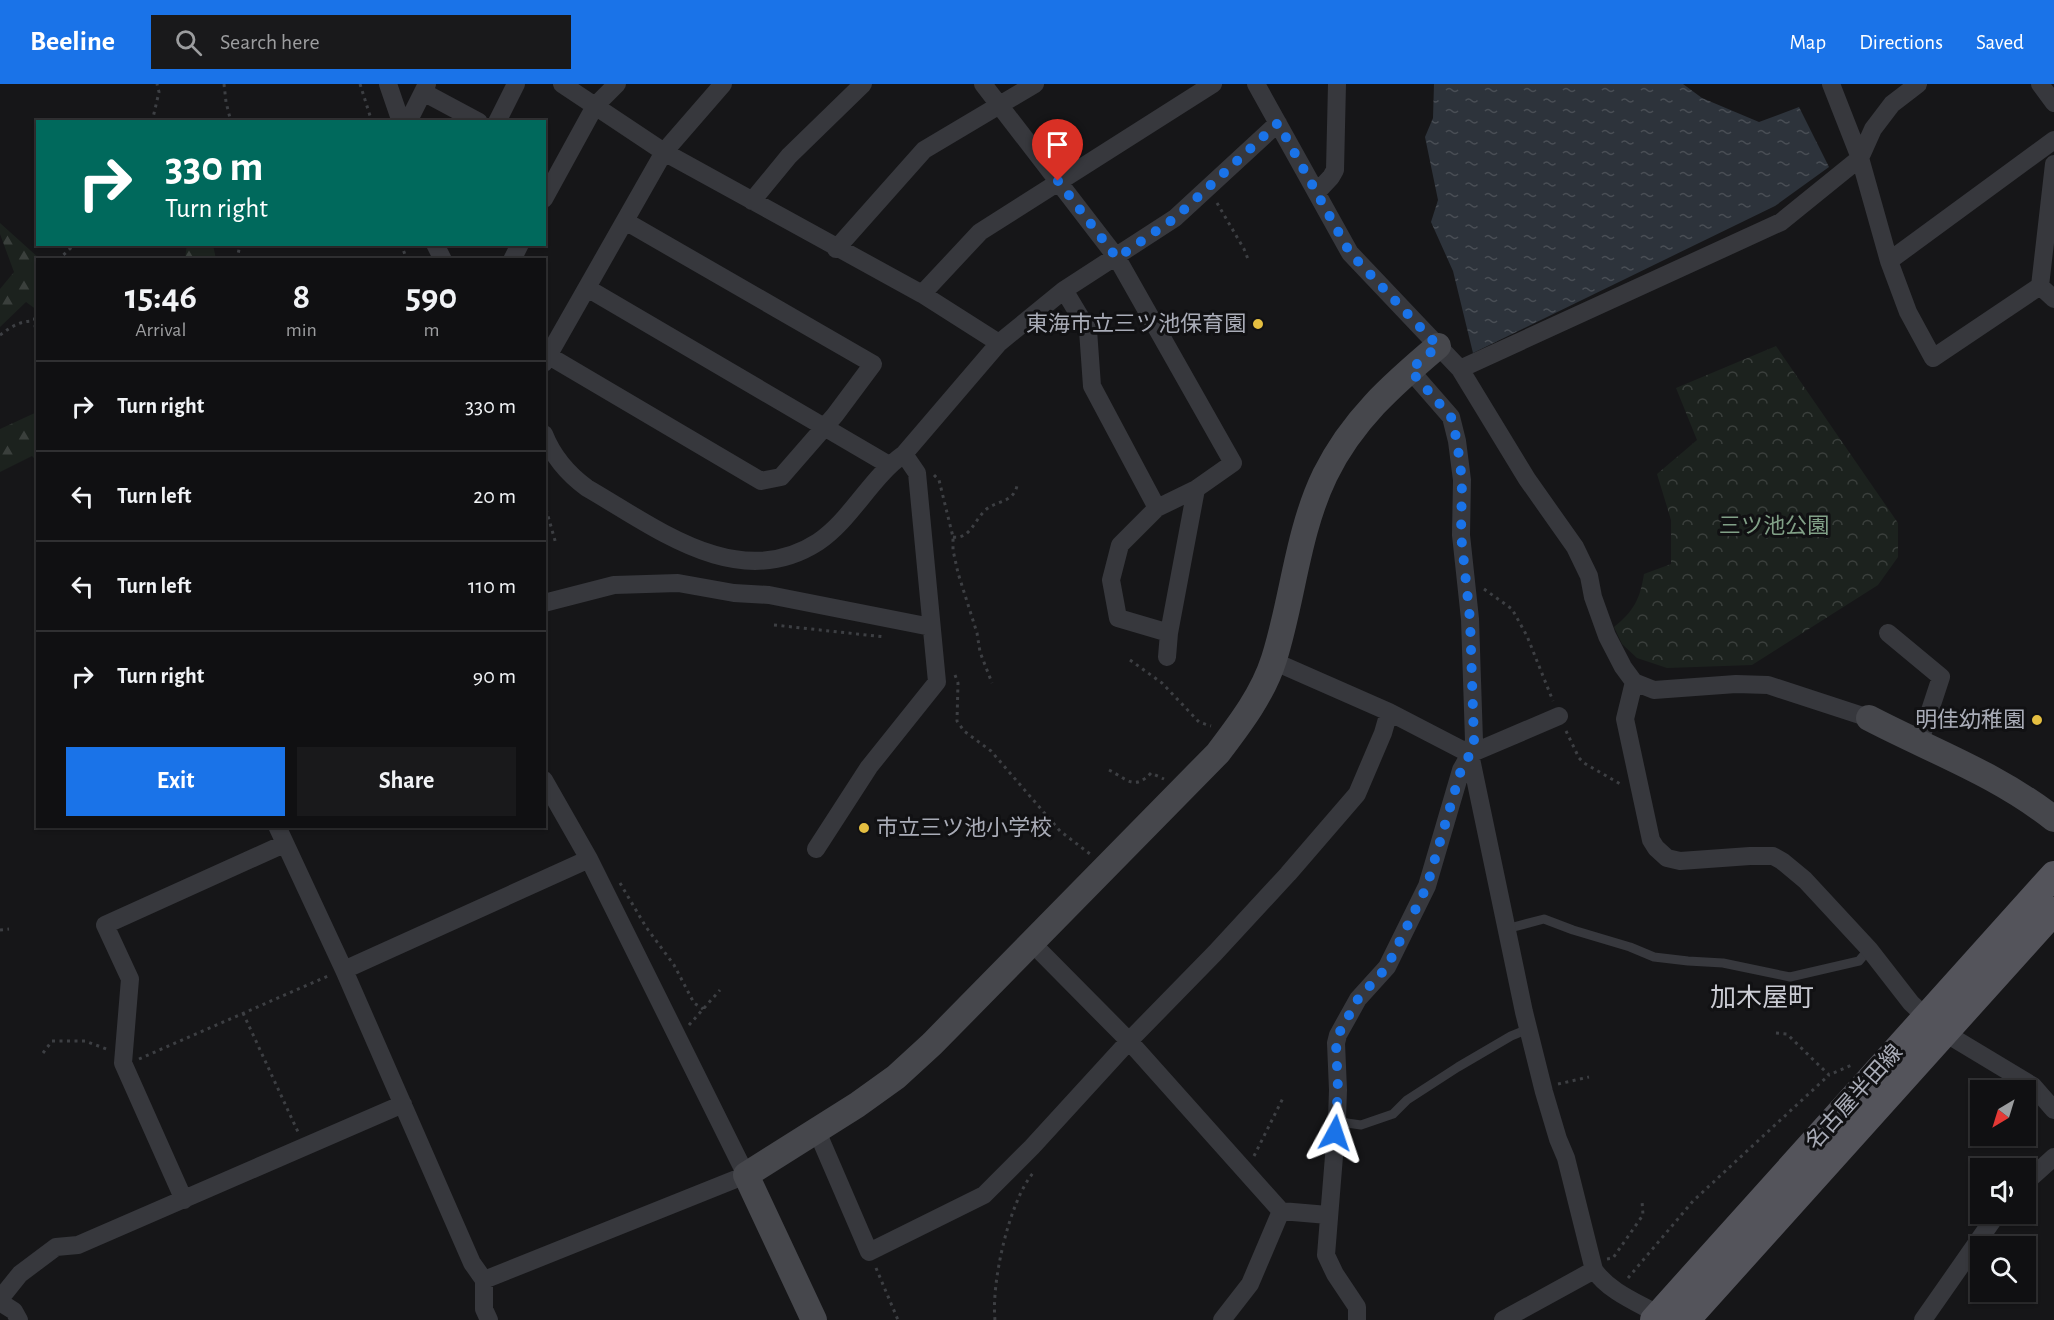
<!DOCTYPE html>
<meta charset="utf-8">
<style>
:root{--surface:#101012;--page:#19191b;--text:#f1f3f6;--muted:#9c9d9f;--line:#303032;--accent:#1a73e8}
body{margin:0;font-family:"Alegreya Sans","Noto Sans JP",sans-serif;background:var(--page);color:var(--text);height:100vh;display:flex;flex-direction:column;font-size:22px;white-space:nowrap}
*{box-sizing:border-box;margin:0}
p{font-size:20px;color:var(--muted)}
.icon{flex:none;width:33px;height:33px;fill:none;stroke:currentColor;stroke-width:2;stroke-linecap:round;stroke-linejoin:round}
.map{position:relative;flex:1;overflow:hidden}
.drawer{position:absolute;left:36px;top:174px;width:510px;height:570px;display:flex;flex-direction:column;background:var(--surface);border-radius:0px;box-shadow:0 2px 4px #0004,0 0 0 2px var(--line)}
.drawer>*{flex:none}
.guide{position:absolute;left:36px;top:36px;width:510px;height:126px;border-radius:0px;box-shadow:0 2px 4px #0004,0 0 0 2px var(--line);background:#00695c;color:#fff;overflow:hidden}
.needle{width:39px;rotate:218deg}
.controls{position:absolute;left:1970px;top:996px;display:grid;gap:12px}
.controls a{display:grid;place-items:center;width:66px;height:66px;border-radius:0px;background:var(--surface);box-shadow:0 2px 4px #0004,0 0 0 2px var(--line);font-size:30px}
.pin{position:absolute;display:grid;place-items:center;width:51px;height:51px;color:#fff;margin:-62px -26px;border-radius:50% 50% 50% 0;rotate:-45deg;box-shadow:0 0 6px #0007}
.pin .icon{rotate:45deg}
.me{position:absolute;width:66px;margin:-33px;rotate:5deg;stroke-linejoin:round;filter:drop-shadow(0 0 4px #0008)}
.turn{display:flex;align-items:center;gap:21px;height:126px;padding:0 30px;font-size:27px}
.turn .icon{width:78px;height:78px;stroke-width:2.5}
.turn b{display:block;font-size:42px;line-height:51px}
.eta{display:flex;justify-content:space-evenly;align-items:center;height:102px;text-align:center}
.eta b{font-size:36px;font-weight:700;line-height:42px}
.action{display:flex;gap:12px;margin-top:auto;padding:12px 30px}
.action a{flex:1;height:69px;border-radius:0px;background:var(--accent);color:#fff;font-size:24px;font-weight:700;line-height:69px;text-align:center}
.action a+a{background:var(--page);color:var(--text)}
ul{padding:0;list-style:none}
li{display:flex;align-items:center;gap:18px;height:90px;padding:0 30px;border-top:2px solid var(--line)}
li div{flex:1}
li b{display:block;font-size:22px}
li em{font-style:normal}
header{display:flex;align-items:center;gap:36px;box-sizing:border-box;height:84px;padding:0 30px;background:var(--accent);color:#fff}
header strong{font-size:28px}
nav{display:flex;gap:33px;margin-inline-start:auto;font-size:21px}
.search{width:420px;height:54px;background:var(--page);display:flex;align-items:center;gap:15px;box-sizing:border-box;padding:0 21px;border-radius:0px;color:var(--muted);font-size:22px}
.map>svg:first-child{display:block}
.forest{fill:url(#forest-firs)}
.park{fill:url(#park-crowns)}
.water{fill:url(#water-ripples)}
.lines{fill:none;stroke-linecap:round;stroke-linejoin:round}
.path{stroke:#3d3f43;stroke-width:3;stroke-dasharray:3 4.5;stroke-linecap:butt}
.lane{stroke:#37383d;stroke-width:9}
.street{stroke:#37383d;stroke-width:18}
.secondary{stroke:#46474c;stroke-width:26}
.primary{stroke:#54545b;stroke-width:28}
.route{stroke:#1a73e8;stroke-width:10;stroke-dasharray:0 18}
.poi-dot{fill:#e5bf41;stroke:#111113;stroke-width:2}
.labels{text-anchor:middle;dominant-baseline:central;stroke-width:6;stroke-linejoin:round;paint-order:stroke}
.poi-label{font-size:22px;fill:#a9acb7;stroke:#111113;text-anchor:end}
.park-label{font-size:22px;fill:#81a087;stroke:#111113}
.street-label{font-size:22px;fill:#a9acb7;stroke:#111113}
.quarter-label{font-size:26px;fill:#cacbd3;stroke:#111113}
</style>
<header>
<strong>Beeline</strong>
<div class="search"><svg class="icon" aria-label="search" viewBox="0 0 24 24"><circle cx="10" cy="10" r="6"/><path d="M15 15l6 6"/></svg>Search here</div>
<nav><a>Map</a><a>Directions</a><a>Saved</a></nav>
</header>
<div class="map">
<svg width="2054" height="1236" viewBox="0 0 2054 1236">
<defs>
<pattern id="forest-firs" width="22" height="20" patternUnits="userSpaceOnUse" patternTransform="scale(1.5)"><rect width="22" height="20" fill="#1c221e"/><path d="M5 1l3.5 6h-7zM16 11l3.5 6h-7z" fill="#3a3f3c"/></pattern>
<pattern id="park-crowns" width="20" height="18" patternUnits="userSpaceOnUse" patternTransform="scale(1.5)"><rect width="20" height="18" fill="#1c221e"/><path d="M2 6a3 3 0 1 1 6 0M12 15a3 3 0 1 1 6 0" fill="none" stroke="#3a3f3c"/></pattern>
<pattern id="water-ripples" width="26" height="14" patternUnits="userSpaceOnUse" patternTransform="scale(1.5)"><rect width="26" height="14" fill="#2d333b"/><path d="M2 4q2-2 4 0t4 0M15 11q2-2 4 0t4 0" fill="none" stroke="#494e55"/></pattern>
</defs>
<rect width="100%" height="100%" fill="#161618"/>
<path class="forest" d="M0 139 40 175 38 176 37 226 26 218 0 243V205L14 188 0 150Z
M187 160 213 161 216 175H185Z
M37 328V377L32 372 0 388V345Z"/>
<path class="park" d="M1776 262 1898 439V473L1878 501 1752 581 1667 584 1637 574 1622 560 1614 543C1634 527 1640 515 1644 490L1671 480V436L1657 390 1697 356 1676 304Z"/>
<path class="water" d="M1434 0H1683L1702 14 1759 38 1799 23 1829 83 1775 122 1473 269 1453 187 1431 138 1438 116 1425 53 1433 34Z"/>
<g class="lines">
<path class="path" d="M224 0 226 18 231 38
M360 0 372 38
M152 38 159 8 157 0
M1217 119 1244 165 1248 175
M401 160 407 176
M58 176 75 160
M237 176 240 160
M38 219C36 229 31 239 38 248
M0 251C11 243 19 237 34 237
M934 391 939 396 953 453V466L958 489 977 549 980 568 992 599
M544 418 556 460
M953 453C971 456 975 433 988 424 1000 416 1013 418 1017 402
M1484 505 1512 525 1527 552 1553 617
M774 541 885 553
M1130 576 1162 599 1199 638 1211 642
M955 591 958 599 957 637 964 647 991 667 1060 747 1090 770
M1566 647 1579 674 1584 679 1622 701
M1109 686C1127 695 1134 707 1151 689L1164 695
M620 799 646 843 674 881 694 919 703 925
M0 846 9 845
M243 929 298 1048
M689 941 720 906
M1776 949 1787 950 1829 991 1852 981
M43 969 52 957H85L109 966
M139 975 328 892
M1558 1000 1589 993
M1254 1072 1283 1014
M1607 1175 1613 1174 1643 1131 1642 1117
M876 1184 898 1236
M1628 1194 1693 1117 1829 991
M995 1236C991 1199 1009 1118 1033 1089"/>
<path class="lane" d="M1506 845 1544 835 1573 846 1630 863 1654 873 1688 877 1723 879 1790 893 1859 877 1869 865
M1337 1035 1347 1039 1361 1041 1393 1030 1407 1016 1458 983 1511 952 1528 945"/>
<path class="street" d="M388 0 401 38
M562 0 664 68 922 210 999 259
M983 0 1117 174 1233 379 1196 405
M1256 0 1350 169 1460 285 1527 395 1575 463 1589 492 1593 513 1607 552 1623 583 1634 598 1654 606 1736 600 1768 601 1869 634
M1831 0 1860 74 1889 177 1908 228 1933 274 2040 202 2054 80
M2040 0 2054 19
M423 8 479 38
M408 38 427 0
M497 38 516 0
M1317 108 1331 93 1335 86 1337 0
M544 115 595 22 617 0
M752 117 789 72 863 0
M435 160 443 176
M836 165 924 66 1035 0
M512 176 520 160
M1889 177 2054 56
M2040 202 2054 215
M587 204 889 381
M1064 206 1088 246 1092 302 1157 424 1120 461 1111 496 1118 534 1169 549 1167 573
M922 210 980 148 1213 0
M544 269 761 397 781 393 835 331 873 280 625 137
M544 279 664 68 723 0
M1460 285 1781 138 1860 74 1873 45 1892 20 1918 0
M544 350C553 373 568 390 587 404 655 443 738 510 818 458 852 435 870 394 904 370L999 259 1064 206 1175 134 1278 39
M1157 424 1196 405 1169 549
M544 519 614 501 678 499 734 509 769 511 931 543
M1888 549 1941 593 1919 660
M1273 577 1389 628 1470 670
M1634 598 1625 635 1651 756 1656 764 1667 774 1680 777 1750 772H1773L1782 777 1805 796 1869 865 1911 919 1926 933 1945 949 2033 1002 2054 1026
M1470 670 1524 928 1544 1008 1558 1055 1566 1074 1594 1186C1611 1210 1642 1220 1666 1235
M1470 670 1559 632
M277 742 344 886 472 1179 484 1196V1225L489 1236
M816 765 869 683 937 598 917 389 904 370
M1031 858 1129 957 1281 1127 1328 1131
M344 886 589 775
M816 1045 869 1168 984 1111 1032 1063 1129 957 1215 869 1288 790 1357 710 1383 649 1389 628
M2025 1099 2054 1073
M184 1116 123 979 130 895 105 841 284 760
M484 1196 746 1091 589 775 544 696
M0 1215 20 1190 56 1163 78 1161 403 1020
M0 1218 14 1227 19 1236
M1222 1236 1250 1200 1281 1127
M1357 1236V1223L1335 1190 1326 1171 1337 1035 1338 1006 1336 959 1338 951 1358 915 1387 883 1427 802 1461 686 1470 670 1474 657 1470 535 1461 451 1462 396 1457 357 1451 333 1410 286
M1503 1236 1594 1186
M1923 1236 1997 1130"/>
<path class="secondary" d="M1869 634C1932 667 1997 690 2054 735
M814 1236 746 1091 857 1021 896 993 932 960 1218 669C1240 640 1263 610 1274 575 1293 515 1297 449 1325 391 1352 336 1392 301 1438 262"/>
<path class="primary" d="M1654 1236 2054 791
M1686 1236 2054 827"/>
</g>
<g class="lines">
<path class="route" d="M1058 97 1117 174 1175 134 1278 39 1350 169 1438 262 1410 286 1451 333 1457 357 1462 396 1461 451 1470 535 1474 657 1470 670 1461 686 1427 802 1387 883 1358 915 1338 951 1336 959 1338 1006 1335 1049"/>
</g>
<g class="poi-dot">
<circle cx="1258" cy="240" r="6"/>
<circle cx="2037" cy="636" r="6"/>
<circle cx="864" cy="744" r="6"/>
</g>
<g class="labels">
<g class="poi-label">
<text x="1246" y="240">東海市立三ツ池保育園</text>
<text x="2025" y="636">明佳幼稚園</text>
<text x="876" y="744" text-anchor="start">市立三ツ池小学校</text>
</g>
<g class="park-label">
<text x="1774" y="442">三ツ池公園</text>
</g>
<g class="street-label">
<text transform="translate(1854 1013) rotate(-48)">名古屋半田線</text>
</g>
<g class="quarter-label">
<text x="1762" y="914">加木屋町</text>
</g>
</g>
</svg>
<div class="controls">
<a><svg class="needle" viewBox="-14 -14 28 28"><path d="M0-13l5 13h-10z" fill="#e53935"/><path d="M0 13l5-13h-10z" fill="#9c9d9f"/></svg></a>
<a><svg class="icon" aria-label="sound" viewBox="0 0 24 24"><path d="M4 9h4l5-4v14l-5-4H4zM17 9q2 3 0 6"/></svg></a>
<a><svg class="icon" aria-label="search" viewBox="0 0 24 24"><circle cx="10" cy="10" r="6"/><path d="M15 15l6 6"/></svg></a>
</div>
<div class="pin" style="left:1058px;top:97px;background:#d93025"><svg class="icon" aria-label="arrive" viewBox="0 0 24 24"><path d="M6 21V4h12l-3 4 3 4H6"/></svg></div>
<svg class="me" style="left:1335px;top:1049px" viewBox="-20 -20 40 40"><path d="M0-17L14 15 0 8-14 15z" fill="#1a73e8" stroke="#fff" stroke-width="4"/></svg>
<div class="guide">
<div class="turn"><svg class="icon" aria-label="right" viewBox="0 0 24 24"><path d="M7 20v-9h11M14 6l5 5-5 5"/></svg><div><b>330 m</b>Turn right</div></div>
</div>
<section class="drawer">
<div class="eta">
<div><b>15:46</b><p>Arrival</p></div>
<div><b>8</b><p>min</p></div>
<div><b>590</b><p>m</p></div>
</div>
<ul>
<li><svg class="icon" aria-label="right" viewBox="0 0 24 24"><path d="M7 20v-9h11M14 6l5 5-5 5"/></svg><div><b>Turn right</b></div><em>330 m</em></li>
<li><svg class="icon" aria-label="left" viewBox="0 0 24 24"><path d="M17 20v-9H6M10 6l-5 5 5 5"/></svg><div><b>Turn left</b></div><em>20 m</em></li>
<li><svg class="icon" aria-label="left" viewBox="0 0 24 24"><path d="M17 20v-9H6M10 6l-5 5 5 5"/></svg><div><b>Turn left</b></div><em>110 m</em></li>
<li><svg class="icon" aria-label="right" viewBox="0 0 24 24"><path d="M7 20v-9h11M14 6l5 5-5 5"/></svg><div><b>Turn right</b></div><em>90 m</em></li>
</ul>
<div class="action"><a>Exit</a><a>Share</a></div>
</section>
</div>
